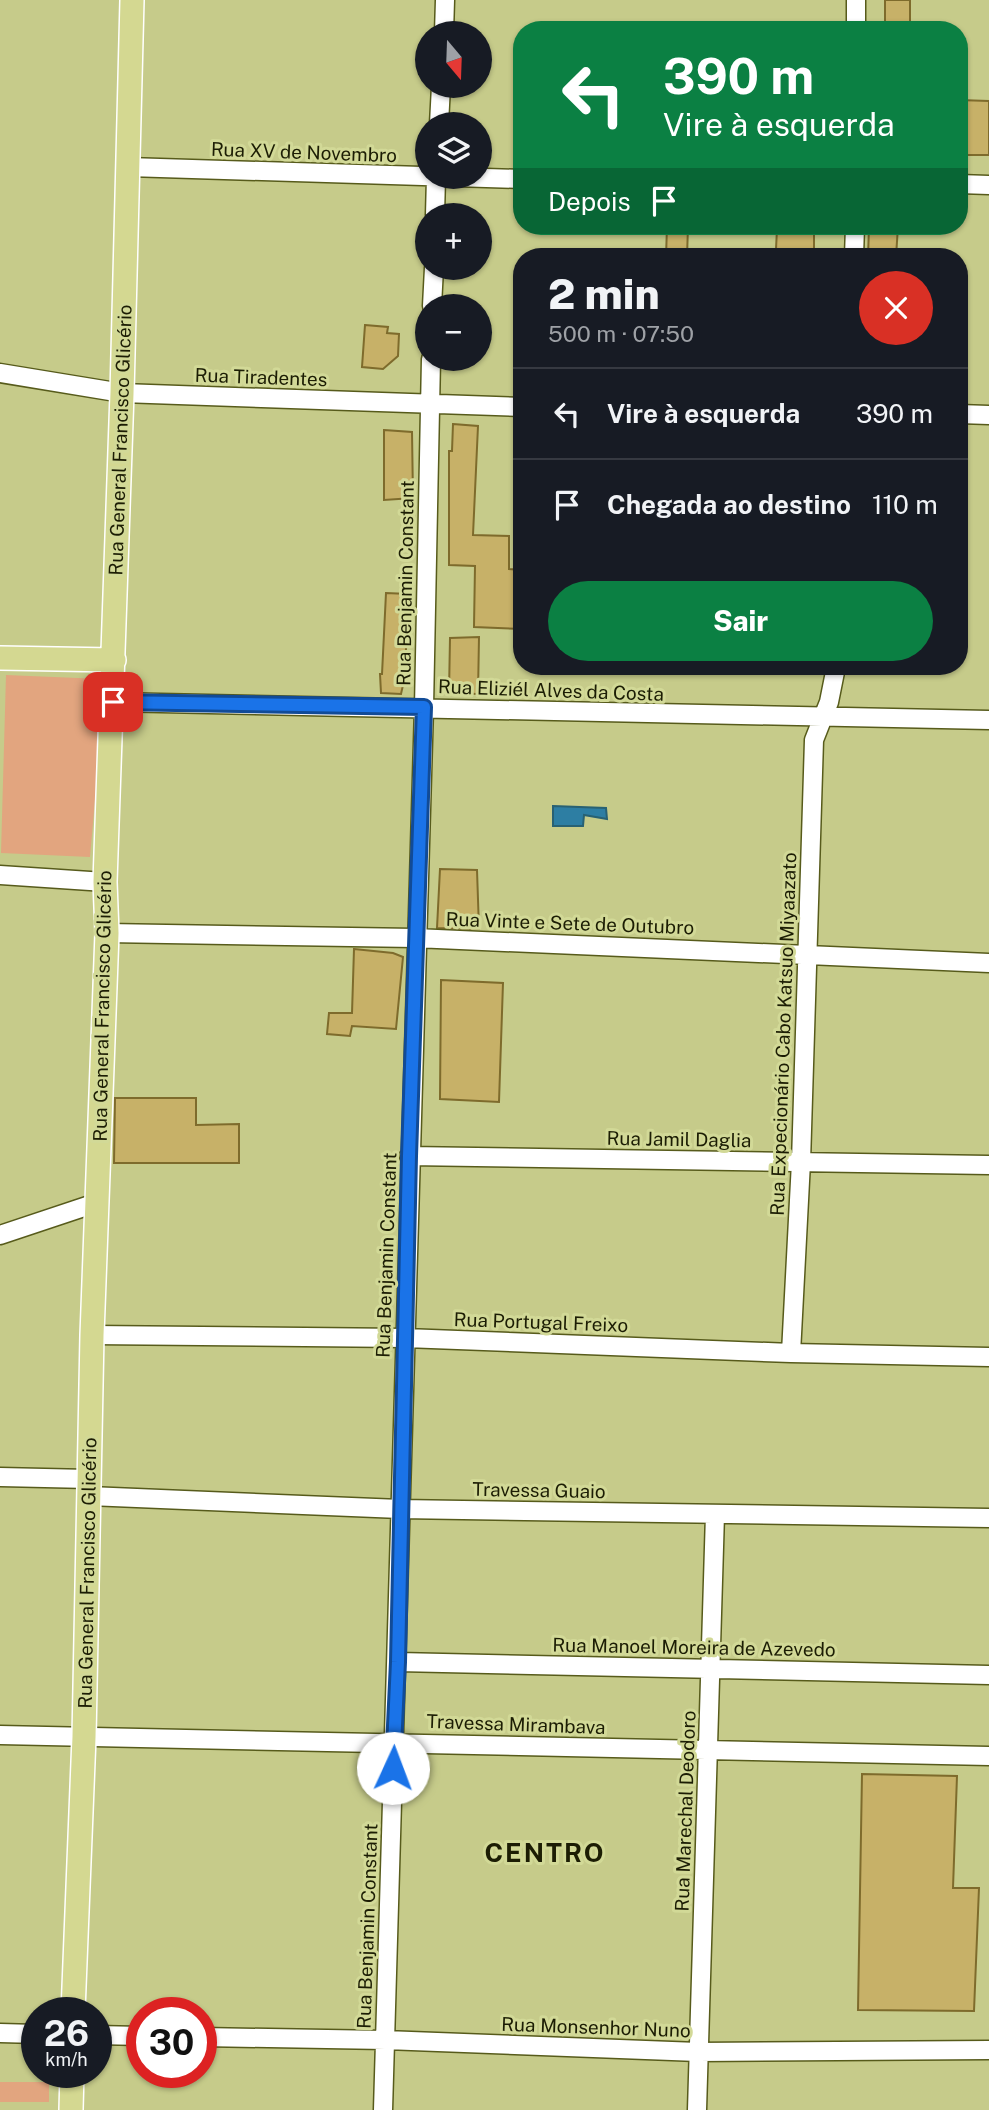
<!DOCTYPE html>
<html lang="pt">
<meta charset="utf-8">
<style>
:root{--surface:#171b24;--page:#20242c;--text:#f1f3f6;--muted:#9ea1a6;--line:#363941;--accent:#0b8043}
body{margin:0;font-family:"Public Sans",sans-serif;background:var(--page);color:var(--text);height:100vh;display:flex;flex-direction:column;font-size:26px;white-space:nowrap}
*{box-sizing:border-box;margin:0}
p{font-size:23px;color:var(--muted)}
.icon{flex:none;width:38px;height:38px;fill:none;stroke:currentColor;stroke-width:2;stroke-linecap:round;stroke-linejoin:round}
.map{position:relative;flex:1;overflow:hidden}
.drawer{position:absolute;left:513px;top:248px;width:455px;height:427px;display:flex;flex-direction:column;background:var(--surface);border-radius:28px;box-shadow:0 2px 5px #0004}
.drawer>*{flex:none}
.banner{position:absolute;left:513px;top:21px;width:455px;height:214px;border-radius:28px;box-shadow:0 2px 5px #0004;background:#0b8043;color:#fff;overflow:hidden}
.needle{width:46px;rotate:161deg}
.tools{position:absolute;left:415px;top:21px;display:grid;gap:14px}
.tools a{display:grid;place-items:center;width:77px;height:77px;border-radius:50%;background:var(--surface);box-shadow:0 2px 5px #0004;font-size:35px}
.speed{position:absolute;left:21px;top:1997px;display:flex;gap:14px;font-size:35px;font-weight:700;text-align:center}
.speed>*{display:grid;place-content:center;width:91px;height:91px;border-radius:50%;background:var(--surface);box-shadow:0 2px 5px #0004;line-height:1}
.speed small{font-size:18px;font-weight:400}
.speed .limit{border:10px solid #d22;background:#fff;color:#111}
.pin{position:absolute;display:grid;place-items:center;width:60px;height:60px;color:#fff;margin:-30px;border-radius:14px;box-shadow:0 4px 10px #0006}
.me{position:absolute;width:77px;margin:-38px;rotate:2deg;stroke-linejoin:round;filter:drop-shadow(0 0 5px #0008)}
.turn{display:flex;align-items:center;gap:24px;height:147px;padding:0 35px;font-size:32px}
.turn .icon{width:91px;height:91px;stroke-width:2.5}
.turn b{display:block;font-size:49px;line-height:60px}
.then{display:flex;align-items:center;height:66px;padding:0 35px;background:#0003;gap:14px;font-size:26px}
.round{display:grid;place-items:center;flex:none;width:74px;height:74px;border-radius:37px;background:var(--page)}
.overview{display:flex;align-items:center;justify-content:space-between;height:119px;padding:0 35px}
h1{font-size:42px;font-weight:800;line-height:52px}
.action{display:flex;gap:14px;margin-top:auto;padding:14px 35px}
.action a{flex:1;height:80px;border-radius:42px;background:var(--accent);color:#fff;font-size:28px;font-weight:800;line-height:80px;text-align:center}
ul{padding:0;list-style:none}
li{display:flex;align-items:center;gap:21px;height:91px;padding:0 35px;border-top:2px solid var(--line)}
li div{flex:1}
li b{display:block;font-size:26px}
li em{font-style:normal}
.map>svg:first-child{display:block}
.green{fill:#e2a57f}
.water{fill:#2d7ea3;stroke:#286173;stroke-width:2}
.building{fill:#c7b168;stroke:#7e6b2c;stroke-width:2}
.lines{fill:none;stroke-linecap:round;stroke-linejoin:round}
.minor-casing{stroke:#575b1b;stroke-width:21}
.major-casing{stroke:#fff;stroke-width:26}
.minor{stroke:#fff;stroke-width:18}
.major{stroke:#d4d891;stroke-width:23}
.route-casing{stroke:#114b97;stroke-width:18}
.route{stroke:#1a73e8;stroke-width:12}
.labels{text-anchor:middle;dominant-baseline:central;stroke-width:6;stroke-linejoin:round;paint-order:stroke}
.street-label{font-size:19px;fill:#1c1d04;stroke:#d2d997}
.district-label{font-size:26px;font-weight:bold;letter-spacing:2px;fill:#1c1d04;stroke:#d2d997}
</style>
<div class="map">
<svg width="989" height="2110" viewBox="0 0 989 2110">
<rect width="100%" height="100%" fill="#c6cb8a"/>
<path class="green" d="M6 675 102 679V719L90 857 1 853Z
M0 2082H49V2102H0Z"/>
<path class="water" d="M553 806 606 808 607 819 584 815 583 826H553Z"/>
<path class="building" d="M885 0H910V30H885Z
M959 100 989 101V155H959Z
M667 226H688L687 257H666Z
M869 226H898L896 257H868Z
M777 229H814V249H776Z
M365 325 388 327 387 333 399 334 398 356 383 369 362 367Z
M453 424 478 426 473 535 509 536V569L522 570V629L474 627 475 566 449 565V451H452Z
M384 430 412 432 413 498 384 500Z
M386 593 408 594 405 676 401 694 381 693 380 674H382Z
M479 637 478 694 449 693 450 638Z
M440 869 477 870 479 929 437 928Z
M354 949 393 953 403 957 396 1029 352 1026 350 1036 327 1034 329 1013H352Z
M441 980 503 983 499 1102 440 1099Z
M115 1098H196V1125L239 1124V1163H114Z
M862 1774 957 1776 953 1888H979L974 2011 858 2010Z"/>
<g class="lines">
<defs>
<path id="minor" d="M856 30V0
M444 33 445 0
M439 124 441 86
M128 167 522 179
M959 184 989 185
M435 215 436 177
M854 257 855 226
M432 306 434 268
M0 373 122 393 522 407
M959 414 989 415
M113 702 989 720
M0 875 105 882
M107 933 415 938 989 963
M409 1156 989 1165
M0 1235 96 1203
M92 1335 405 1338 791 1353 989 1357
M791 1353 801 1162 814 740 829 702 836 667
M0 1477 89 1479
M89 1496 400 1509 989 1518
M398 1662 989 1675
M0 1735 989 1756
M0 2033 37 2034
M96 2035 142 2036
M201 2037 385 2040 698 2052 989 2050
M383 2110 424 707 431 359
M697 2110 715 1514"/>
<path id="major" d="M0 658 114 660
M73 2012 84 1737 92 1335 107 933 105 882 122 393 132 0
M71 2110 72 2072"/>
</defs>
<use href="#minor" class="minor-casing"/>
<use href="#major" class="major-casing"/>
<use href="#minor" class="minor"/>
<use href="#major" class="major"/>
</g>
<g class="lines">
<defs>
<path id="route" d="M113 702 424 707 409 1156 398 1662 393 1768"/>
</defs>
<use href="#route" class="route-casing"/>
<use href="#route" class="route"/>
</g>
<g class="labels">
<g class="street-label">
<text transform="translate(304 152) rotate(2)">Rua XV de Novembro</text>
<text transform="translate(261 377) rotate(2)">Rua Tiradentes</text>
<text transform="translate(120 440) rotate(-88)">Rua General Francisco Glicério</text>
<text transform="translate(405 583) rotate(-89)">Rua Benjamin Constant</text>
<text transform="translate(551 690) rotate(2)">Rua Eliziél Alves da Costa</text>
<text transform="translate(570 923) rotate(2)">Rua Vinte e Sete de Outubro</text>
<text transform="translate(102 1006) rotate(-89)">Rua General Francisco Glicério</text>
<text transform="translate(783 1034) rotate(-88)">Rua Expecionário Cabo Katsuo Miyaazato</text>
<text transform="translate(679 1139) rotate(1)">Rua Jamil Daglia</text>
<text transform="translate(386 1255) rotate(-88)">Rua Benjamin Constant</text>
<text transform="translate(541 1322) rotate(2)">Rua Portugal Freixo</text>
<text transform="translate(539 1490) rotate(1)">Travessa Guaio</text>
<text transform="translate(87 1573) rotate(-89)">Rua General Francisco Glicério</text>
<text transform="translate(694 1647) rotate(1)">Rua Manoel Moreira de Azevedo</text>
<text transform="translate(516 1724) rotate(2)">Travessa Mirambava</text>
<text transform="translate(685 1811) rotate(-88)">Rua Marechal Deodoro</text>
<text transform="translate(367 1926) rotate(-88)">Rua Benjamin Constant</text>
<text transform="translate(596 2027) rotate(2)">Rua Monsenhor Nuno</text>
</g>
<g class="district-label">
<text x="545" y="1852">CENTRO</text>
</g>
</g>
</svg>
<div class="tools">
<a><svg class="needle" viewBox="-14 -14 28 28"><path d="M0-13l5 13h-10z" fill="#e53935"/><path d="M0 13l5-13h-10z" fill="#9ea1a6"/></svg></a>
<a><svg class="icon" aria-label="layers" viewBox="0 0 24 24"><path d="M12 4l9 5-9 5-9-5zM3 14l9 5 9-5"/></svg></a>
<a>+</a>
<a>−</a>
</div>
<div class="speed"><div>26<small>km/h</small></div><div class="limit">30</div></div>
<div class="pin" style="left:113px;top:702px;background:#d93025"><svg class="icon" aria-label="arrive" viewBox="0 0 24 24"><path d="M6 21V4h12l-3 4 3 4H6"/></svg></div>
<svg class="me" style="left:393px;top:1768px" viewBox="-20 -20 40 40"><circle r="19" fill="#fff"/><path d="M0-13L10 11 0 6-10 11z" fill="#1a73e8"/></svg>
<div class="banner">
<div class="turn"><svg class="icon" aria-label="left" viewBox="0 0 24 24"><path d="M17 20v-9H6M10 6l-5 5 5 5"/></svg><div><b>390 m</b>Vire à esquerda</div></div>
<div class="then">Depois<svg class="icon" aria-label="arrive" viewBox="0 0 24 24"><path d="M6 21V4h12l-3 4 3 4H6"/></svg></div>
</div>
<section class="drawer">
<div class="overview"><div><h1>2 min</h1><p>500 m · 07:50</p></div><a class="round" style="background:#d93025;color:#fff"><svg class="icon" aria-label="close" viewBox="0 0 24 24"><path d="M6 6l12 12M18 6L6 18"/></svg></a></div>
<ul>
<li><svg class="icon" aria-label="left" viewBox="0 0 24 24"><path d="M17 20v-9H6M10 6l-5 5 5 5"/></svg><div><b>Vire à esquerda</b></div><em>390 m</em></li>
<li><svg class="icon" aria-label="arrive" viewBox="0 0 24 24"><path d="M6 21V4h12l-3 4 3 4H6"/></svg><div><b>Chegada ao destino</b></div><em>110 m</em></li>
</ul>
<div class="action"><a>Sair</a></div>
</section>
</div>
